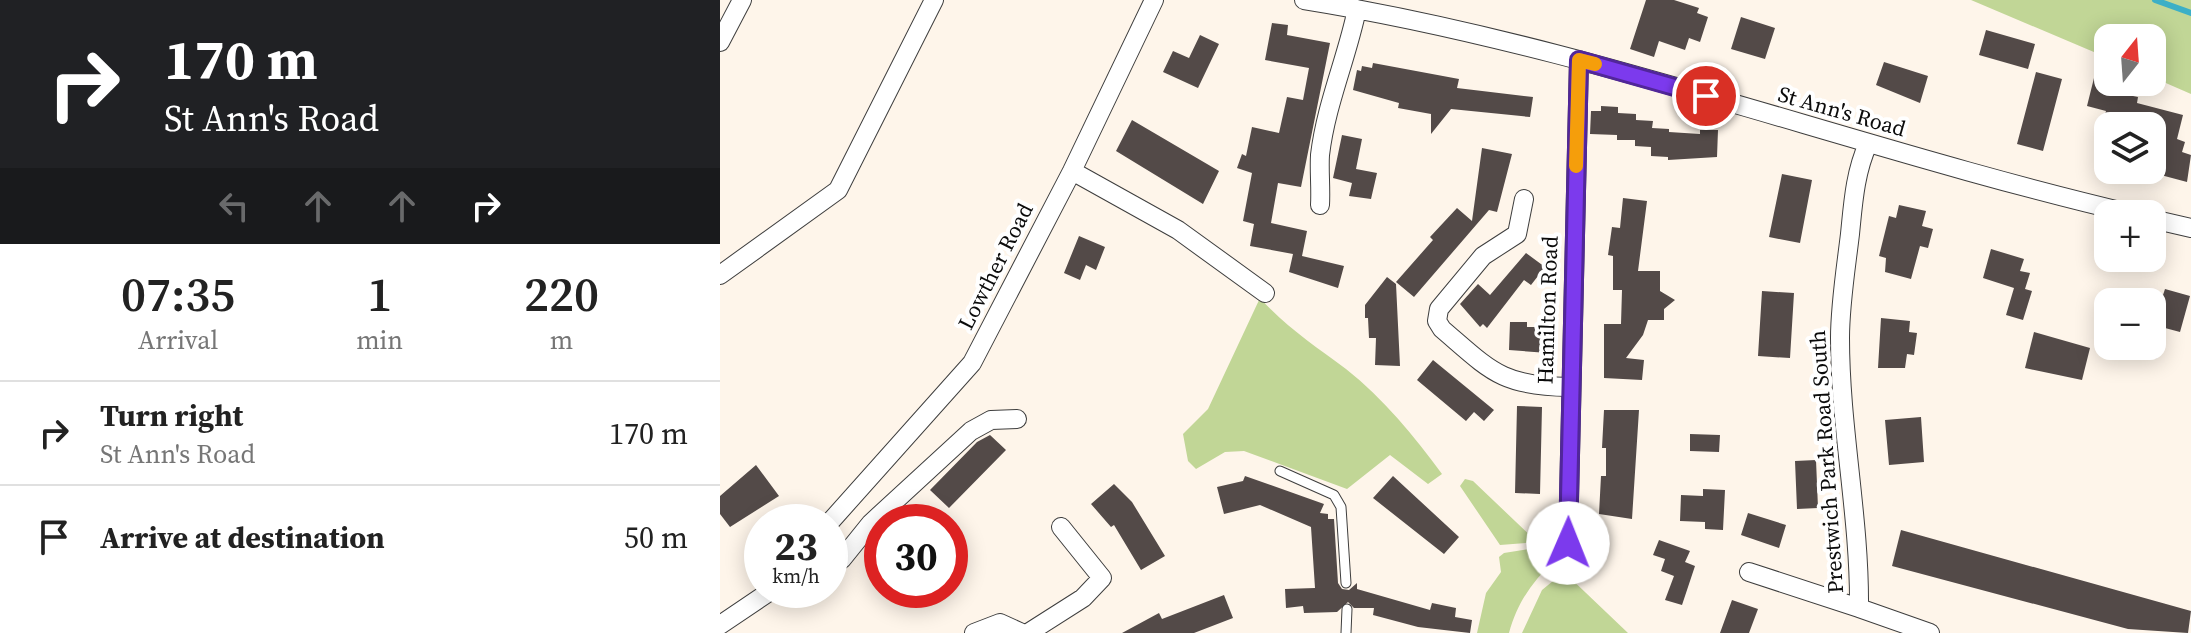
<!DOCTYPE html>
<meta charset="utf-8">
<style>
:root{--surface:#fff;--page:#f6f6f6;--text:#222;--muted:#767676;--line:#e0e0e0}
body{margin:0;font-family:"Source Serif 4",serif;background:var(--page);color:var(--text);height:100vh;display:flex;flex-direction:column;font-size:30px;white-space:nowrap}
*{box-sizing:border-box;margin:0}
p{font-size:26px;color:var(--muted)}
.icon{flex:none;width:44px;height:44px;fill:none;stroke:currentColor;stroke-width:2;stroke-linecap:round;stroke-linejoin:round}
.map{position:relative;flex:1;overflow:hidden}
.sheet{display:flex;flex-direction:column;background:var(--surface);width:720px}
.sheet>*{flex:none}
.banner{background:#202124;color:#fff;overflow:hidden}
.needle{width:52px;rotate:17deg}
.buttons{position:absolute;left:1374px;top:24px;display:grid;gap:16px}
.buttons a{display:grid;place-items:center;width:72px;height:72px;border-radius:16px;background:var(--surface);box-shadow:0 4px 20px #0003;font-size:40px}
.speed{position:absolute;left:24px;top:504px;display:flex;gap:16px;font-size:40px;font-weight:700;text-align:center}
.speed>*{display:grid;place-content:center;width:104px;height:104px;border-radius:50%;background:var(--surface);box-shadow:0 4px 20px #0003;line-height:1}
.speed small{font-size:20px;font-weight:400}
.speed .limit{border:12px solid #d22;background:#fff;color:#111}
.pin{position:absolute;display:grid;place-items:center;width:68px;height:68px;color:#fff;margin:-34px;border:4px solid #fff;border-radius:50%;box-shadow:0 2px 8px #0007}
.me{position:absolute;width:88px;margin:-44px;rotate:1deg;stroke-linejoin:round;filter:drop-shadow(0 0 6px #0008)}
.turn{display:flex;align-items:center;gap:28px;height:168px;padding:0 32px;font-size:36px}
.turn .icon{width:104px;height:104px;stroke-width:2.5}
.turn b{display:block;font-size:56px;line-height:68px}
.lanes{display:flex;align-items:center;height:76px;padding:0 32px;background:#0003;justify-content:center;gap:40px;direction:ltr}
.lanes .off{opacity:.35}
.eta{display:flex;justify-content:space-evenly;align-items:center;height:136px;text-align:center}
.eta b{font-size:48px;font-weight:600;line-height:56px}
ul{padding:0;list-style:none}
li{display:flex;align-items:center;gap:24px;height:104px;padding:0 32px;border-top:2px solid var(--line)}
li div{flex:1}
li b{display:block;font-size:30px}
li em{font-style:normal}
main{display:flex;flex:1;min-height:0}
.map>svg:first-child{display:block}
.forest{fill:#c1d696}
.lines{fill:none;stroke-linecap:round;stroke-linejoin:round}
.stream{stroke:#3cafc6;stroke-width:6}
.building{fill:#534a48}
.service-casing{stroke:#3e3e3e;stroke-width:11}
.minor-casing{stroke:#3e3e3e;stroke-width:20}
.service{stroke:#fff;stroke-width:9}
.minor{stroke:#fff;stroke-width:18}
.route-casing{stroke:#51269a;stroke-width:20}
.route{stroke:#7c3aed;stroke-width:14}
.slow{stroke:#f59e0b;stroke-width:14}
.labels{text-anchor:middle;dominant-baseline:central;stroke-width:8;stroke-linejoin:round;paint-order:stroke}
.street-label{font-size:22px;fill:#0b0b0b;stroke:#fff}
</style>
<main>
<section class="sheet">
<div class="banner">
<div class="turn"><svg class="icon" aria-label="right" viewBox="0 0 24 24"><path d="M7 20v-9h11M14 6l5 5-5 5"/></svg><div><b>170 m</b>St Ann's Road</div></div>
<div class="lanes"><svg class="icon off" aria-label="left" viewBox="0 0 24 24"><path d="M17 20v-9H6M10 6l-5 5 5 5"/></svg><svg class="icon off" aria-label="ahead" viewBox="0 0 24 24"><path d="M12 20V5M6 11l6-6 6 6"/></svg><svg class="icon off" aria-label="ahead" viewBox="0 0 24 24"><path d="M12 20V5M6 11l6-6 6 6"/></svg><svg class="icon" aria-label="right" viewBox="0 0 24 24"><path d="M7 20v-9h11M14 6l5 5-5 5"/></svg></div>
</div>
<div class="eta">
<div><b>07:35</b><p>Arrival</p></div>
<div><b>1</b><p>min</p></div>
<div><b>220</b><p>m</p></div>
</div>
<ul>
<li><svg class="icon" aria-label="right" viewBox="0 0 24 24"><path d="M7 20v-9h11M14 6l5 5-5 5"/></svg><div><b>Turn right</b><p>St Ann's Road</p></div><em>170 m</em></li>
<li><svg class="icon" aria-label="arrive" viewBox="0 0 24 24"><path d="M6 21V4h12l-3 4 3 4H6"/></svg><div><b>Arrive at destination</b></div><em>50 m</em></li>
</ul>
</section>
<div class="map">
<svg width="1471" height="633" viewBox="0 0 1471 633">
<rect width="100%" height="100%" fill="#fef5ea"/>
<path class="forest" d="M1251 0H1471V94L1432 77V38H1388V58Z
M540 298C566 327 595 346 626 369 664 399 694 436 722 474L708 484 670 455 627 489 524 451 505 452 476 469 468 461 463 434 488 409Z
M745 479 753 481 817 542 780 545 740 486Z
M809 549 824 551 834 561C812 582 797 603 789 633H757L766 593 781 572 779 557 784 553Z
M844 572 908 633H802L822 590Z"/>
<g class="lines">
<path class="stream" d="M1435 0 1471 13"/>
</g>
<path class="building" d="M926 0H954L979 8 977 13 988 17 980 42 969 38 965 50 939 41 934 57 910 49Z
M1021 17 1055 28 1045 59 1011 49Z
M552 23 568 25 567 35 610 43 581 187 558 183 551 223 587 231 582 256 624 266 618 288 569 272 573 254 530 246 534 224 523 221 532 173 517 168 522 154 526 156 532 127 559 133 567 97 583 100 589 68 545 60Z
M1266 30 1315 44 1308 69 1259 55Z
M480 35 499 44 478 88 443 72 453 51 469 58Z
M1164 62 1208 76 1200 103 1156 85Z
M653 63 739 79 737 88 813 97 810 117 731 109 711 134V114L678 108 679 103 633 90 637 70 641 71 642 66 652 68Z
M1316 72 1342 79 1323 151 1297 144Z
M1374 78 1400 85 1398 93 1418 97 1417 103 1463 115 1457 139 1465 142 1462 152 1471 155 1467 182 1437 174 1443 151 1432 138V126H1382L1386 111 1367 106Z
M881 106 898 107V113L916 114V120L933 121 932 128 949 129V132L980 134V130H998L997 157 948 160V157L931 156V147L915 146V140H897V135L870 134 871 111H881Z
M412 120 499 171 483 204 396 151Z
M622 135 642 139 636 169 657 173 651 199 629 196 632 183 613 178Z
M762 148 792 154 777 212 769 210 694 297 676 282 713 240 710 237 737 208 752 221Z
M1062 174 1092 180 1080 243 1049 237Z
M903 198 927 201 918 271H940V291L955 300 944 309V320H928L923 335 906 358 924 360 922 380 884 378V324H901L902 290H893V256L888 255 892 227 900 228Z
M1179 205 1206 211 1202 226 1213 229 1208 248 1200 246 1191 279 1165 272 1166 258 1159 256 1169 216 1176 218Z
M359 236 385 247 376 270 366 265 360 280 344 273Z
M1271 249 1304 259 1300 271 1310 273 1305 289 1312 291 1303 320 1286 315 1294 288 1263 278Z
M806 253 825 267 811 285 804 280 767 328 763 324 760 327 740 304 758 284 770 295Z
M667 277 676 284 680 366 655 365 656 338H649L648 318H645V305Z
M1445 289 1470 296 1460 332 1445 328 1436 359 1432 358V291L1443 295Z
M1042 291 1074 293 1070 358 1038 356Z
M1161 318 1190 321 1189 332 1197 333 1194 355 1187 354 1185 368H1158Z
M790 322H807V327H827L828 353 789 350Z
M1314 332 1370 348 1362 380 1305 368Z
M713 360 774 410 764 421 754 412 746 421 697 380Z
M797 406 822 407 820 494 795 493Z
M884 410H919L912 519 879 514 881 476H886V448H882Z
M1201 417 1204 462 1169 465 1165 420Z
M970 434 1000 435 999 452 970 451Z
M270 435 286 450 229 508 210 490 257 442Z
M1096 460 1098 508 1077 509 1075 461Z
M36 465 59 496 10 527 0 514V496Z
M525 476 604 504 600 513 608 514V519H614L618 583 622 589 629 590 637 583V589L710 610 712 603 736 608 735 617 752 620 750 633 698 627 653 615 654 608H634L628 602 617 612 584 613 583 606 566 608 565 589 595 588 591 527 540 505 504 514 497 487 523 481Z
M673 476 739 537 724 554 653 498Z
M394 484 412 502 445 556 421 570 394 525 391 527 371 504Z
M983 489 1005 490 1003 530 985 529V522L960 521 961 495 983 496Z
M1028 513 1066 525 1059 548 1021 535Z
M1181 530 1471 611 1468 633 1408 629 1172 566Z
M939 540 970 551 965 562 975 566 962 605 945 600 954 576 941 571 945 559 933 555Z
M504 595 513 618 474 633H402L439 613 442 619Z
M1012 600 1038 609 1029 633H1000Z"/>
<g class="lines">
<defs>
<path id="service" d="M560 471 614 495 621 507 626 583
M626 633 627 609"/>
<path id="minor" d="M584 0C866 45 1135 149 1413 214
M0 42 22 0
M1148 144C1135 172 1133 204 1130 234 1126 268 1120 304 1120 338 1120 429 1140 518 1139 608L1210 633
M352 171 458 230 545 293
M804 199 797 234 763 256 719 309 717 321 722 329C771 371 781 386 849 387
M600 205C601 188 599 171 600 155 606 104 627 58 637 9
M1432 219 1471 228
M0 275 118 190 214 0
M110 522 252 363 352 171 434 0
M843 561 848 543 859 60
M110 568 122 559 151 523 251 431 271 420 297 419
M1029 572 1139 608
M0 625 52 590
M254 633 280 623 302 633
M308 633 363 598 382 578 341 527"/>
</defs>
<use href="#service" class="service-casing"/>
<use href="#minor" class="minor-casing"/>
<use href="#service" class="service"/>
<use href="#minor" class="minor"/>
</g>
<g class="lines">
<defs>
<path id="route" d="M848 543 859 60 986 96"/>
</defs>
<use href="#route" class="route-casing"/>
<use href="#route" class="route"/>
<path class="slow" d="M856 166 859 60 875 64"/>
</g>
<g class="labels">
<g class="street-label">
<text transform="translate(1122 111) rotate(16)">St Ann's Road</text>
<text transform="translate(275 266) rotate(-63)">Lowther Road</text>
<text transform="translate(827 310) rotate(-88)">Hamilton Road</text>
<text transform="translate(1106 462) rotate(-94)">Prestwich Park Road South</text>
</g>
</g>
</svg>
<div class="buttons">
<a><svg class="needle" viewBox="-14 -14 28 28"><path d="M0-13l5 13h-10z" fill="#e53935"/><path d="M0 13l5-13h-10z" fill="#767676"/></svg></a>
<a><svg class="icon" aria-label="layers" viewBox="0 0 24 24"><path d="M12 4l9 5-9 5-9-5zM3 14l9 5 9-5"/></svg></a>
<a>+</a>
<a>−</a>
</div>
<div class="speed"><div>23<small>km/h</small></div><div class="limit">30</div></div>
<div class="pin" style="left:986px;top:96px;background:#d93025"><svg class="icon" aria-label="arrive" viewBox="0 0 24 24"><path d="M6 21V4h12l-3 4 3 4H6"/></svg></div>
<svg class="me" style="left:848px;top:543px" viewBox="-20 -20 40 40"><circle r="19" fill="#fff"/><path d="M0-13L10 11 0 6-10 11z" fill="#7c3aed"/></svg>
</div>
</main>
